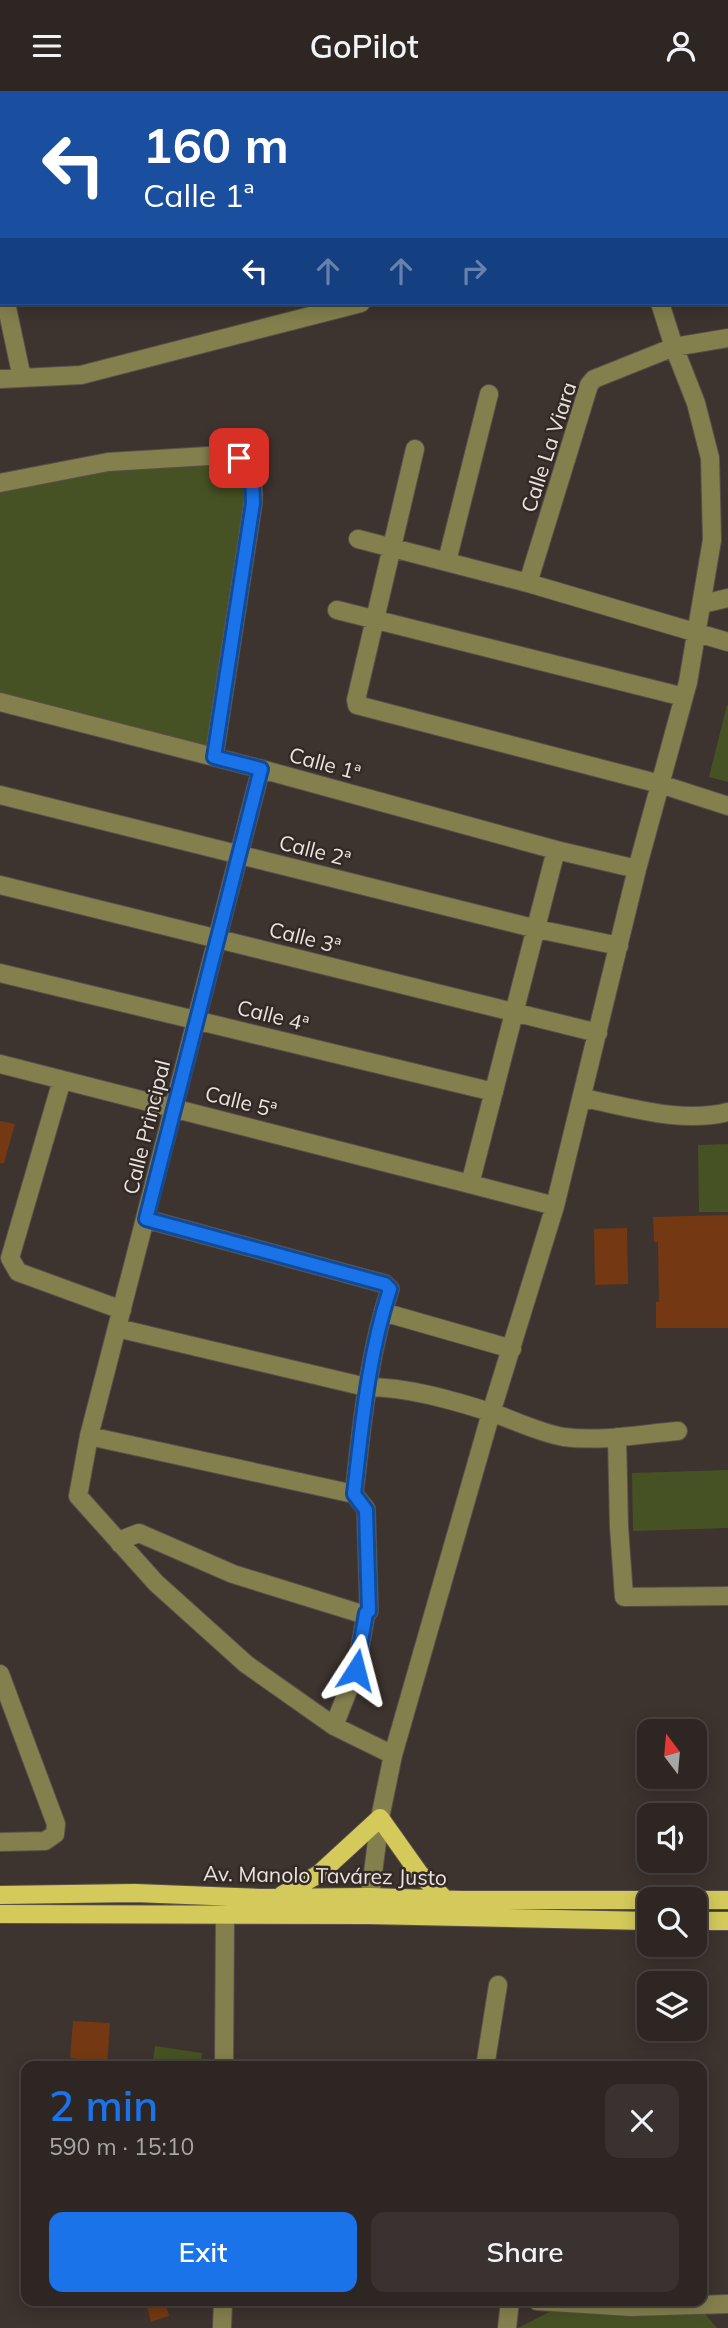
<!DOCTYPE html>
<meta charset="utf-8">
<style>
:root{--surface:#2e2623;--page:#3a3230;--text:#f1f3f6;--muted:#a7a5a6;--line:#494341;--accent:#1a73e8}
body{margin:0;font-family:Mulish,sans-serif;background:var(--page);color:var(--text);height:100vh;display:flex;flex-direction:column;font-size:26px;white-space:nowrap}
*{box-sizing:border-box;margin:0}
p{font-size:23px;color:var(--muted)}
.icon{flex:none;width:38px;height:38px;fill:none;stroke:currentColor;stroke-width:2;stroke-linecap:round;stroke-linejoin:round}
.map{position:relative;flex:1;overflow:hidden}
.details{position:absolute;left:21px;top:1970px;width:686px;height:245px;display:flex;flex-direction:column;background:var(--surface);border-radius:14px;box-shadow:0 4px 18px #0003,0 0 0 2px var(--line)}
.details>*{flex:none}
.banner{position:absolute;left:0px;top:0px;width:728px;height:214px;box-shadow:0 4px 18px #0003,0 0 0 2px var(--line);background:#1a4fa0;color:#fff;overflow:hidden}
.needle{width:46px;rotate:344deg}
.buttons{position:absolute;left:637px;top:1628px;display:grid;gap:14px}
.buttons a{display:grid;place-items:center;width:70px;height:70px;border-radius:14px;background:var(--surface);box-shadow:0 4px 18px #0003,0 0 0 2px var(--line);font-size:35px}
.pin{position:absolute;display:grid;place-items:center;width:60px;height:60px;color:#fff;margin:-30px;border-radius:14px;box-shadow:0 4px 10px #0006}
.me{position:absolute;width:77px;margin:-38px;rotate:9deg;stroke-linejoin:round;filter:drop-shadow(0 0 5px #0008)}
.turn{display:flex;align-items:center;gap:24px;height:147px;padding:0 28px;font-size:32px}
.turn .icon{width:91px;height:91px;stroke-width:2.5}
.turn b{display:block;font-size:49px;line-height:60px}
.lanes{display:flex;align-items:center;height:66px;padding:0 28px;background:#0003;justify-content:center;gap:35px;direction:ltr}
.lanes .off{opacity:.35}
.round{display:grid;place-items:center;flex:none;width:74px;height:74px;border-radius:14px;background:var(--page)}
.summary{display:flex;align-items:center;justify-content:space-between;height:119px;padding:0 28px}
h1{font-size:42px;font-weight:600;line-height:52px;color:var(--accent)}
.action{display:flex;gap:14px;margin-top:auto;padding:14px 28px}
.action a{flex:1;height:80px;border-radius:14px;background:var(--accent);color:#fff;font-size:28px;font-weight:600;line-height:80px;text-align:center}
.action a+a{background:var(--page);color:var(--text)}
header{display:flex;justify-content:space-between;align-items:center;height:91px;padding:0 28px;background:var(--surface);font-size:32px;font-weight:600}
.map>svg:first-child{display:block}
.green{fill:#475224}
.building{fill:#743912}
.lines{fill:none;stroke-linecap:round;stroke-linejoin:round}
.minor-casing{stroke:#594f4b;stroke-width:20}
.major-casing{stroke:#594f4b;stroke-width:20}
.minor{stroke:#84804e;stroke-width:18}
.major{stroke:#d3ca5b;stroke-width:18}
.route-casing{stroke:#114b97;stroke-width:18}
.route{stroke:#1a73e8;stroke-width:12}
.labels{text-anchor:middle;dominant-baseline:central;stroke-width:5;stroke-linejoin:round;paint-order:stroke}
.street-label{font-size:21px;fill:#eae4e1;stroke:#332925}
</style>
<header><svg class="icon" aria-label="menu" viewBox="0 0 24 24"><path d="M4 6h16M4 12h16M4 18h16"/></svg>GoPilot<svg class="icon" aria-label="person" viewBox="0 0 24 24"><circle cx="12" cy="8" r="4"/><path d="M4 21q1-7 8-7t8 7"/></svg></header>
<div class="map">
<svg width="728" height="2237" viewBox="0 0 728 2237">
<rect width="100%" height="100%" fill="#3d332f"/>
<path class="green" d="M225 364 252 384 214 666 0 611V392Z
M727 614H728V691L709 686Z
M728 1053V1121H699L698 1054Z
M728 1379V1437L633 1440 632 1382Z
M155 1955 202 1962 200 1976H152Z
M571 2210H694L717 2237H518Z"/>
<path class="building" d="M0 1030 15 1033 4 1072H0Z
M728 1124V1237H656V1211H659L658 1151H654L653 1126Z
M627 1137 628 1193 595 1194 594 1138Z
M73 1930 110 1932 107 1976H78V1968L70 1967Z
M165 2210 169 2225 151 2231 147 2215Z"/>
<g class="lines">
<defs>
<path id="minor" d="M129 0 136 2
M335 0V2
M0 63 2 62
M726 98 728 97
M0 184 2 192
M6 212 22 287
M0 288 81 284 361 212
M415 358 356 609 357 614 660 693 728 715
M0 392 108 371 225 364C254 367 254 388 253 412L214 666
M358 448 528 492 728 551
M447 470 489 303
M528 492 589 294 594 288 674 256 728 247
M702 513 728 507
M337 519 684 606
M0 611 261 678 556 759 637 778
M261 678 89 1345 78 1405 156 1492 246 1573 334 1635 393 1664
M0 704 537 838 619 855
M0 794 598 942
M0 882 494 1001
M0 973 470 1093
M62 989 10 1167 18 1181 122 1219
M583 1007C629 1016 682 1033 728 1021
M555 1115 470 1093 556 759
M146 1128 385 1193 390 1198C368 1265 362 1334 354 1403L366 1418 369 1520 366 1522 356 1579 334 1635
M383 1221 512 1258
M117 1237 366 1296C408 1296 452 1309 493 1322 516 1330 540 1342 564 1346 601 1351 641 1343 678 1340
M89 1345 354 1403
M617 1346 619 1436 624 1506 728 1505
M120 1453 126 1447 139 1442 233 1483 362 1523 366 1522
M0 1583 56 1733 55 1743 45 1750 0 1751
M368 1821 380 1727 393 1664 491 1322 555 1115 637 778 688 591 712 449 710 367 696 312 674 256 660 212
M224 1976 225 1825
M485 1976 498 1894
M537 2210 631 2216 728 2213
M222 2237 223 2210
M507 2237 510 2210"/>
<path id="major" d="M0 1804 135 1802 260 1807 370 1806 461 1809H649
M282 1804 319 1783 380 1727 419 1782 445 1808
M695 1809H728
M0 1823 368 1824 649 1830
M695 1830H728"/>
</defs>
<use href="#minor" class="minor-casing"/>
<use href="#major" class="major-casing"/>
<use href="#minor" class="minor"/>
<use href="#major" class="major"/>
</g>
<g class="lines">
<defs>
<path id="route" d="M239 367 252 384 253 412 214 666 261 678 146 1128 385 1193 390 1198C368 1265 362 1334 354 1403L366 1419 369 1520 366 1522 356 1579"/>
</defs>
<use href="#route" class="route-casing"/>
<use href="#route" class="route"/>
</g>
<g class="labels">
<g class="street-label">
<text transform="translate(548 356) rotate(-72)">Calle La Viara</text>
<text transform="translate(325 672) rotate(15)">Calle 1ª</text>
<text transform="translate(315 759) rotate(14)">Calle 2ª</text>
<text transform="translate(305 846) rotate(14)">Calle 3ª</text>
<text transform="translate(273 924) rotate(14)">Calle 4ª</text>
<text transform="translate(241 1010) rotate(14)">Calle 5ª</text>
<text transform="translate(146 1036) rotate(-76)">Calle Principal</text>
<text transform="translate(325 1784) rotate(1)">Av. Manolo Tavárez Justo</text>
</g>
</g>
</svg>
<div class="buttons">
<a><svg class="needle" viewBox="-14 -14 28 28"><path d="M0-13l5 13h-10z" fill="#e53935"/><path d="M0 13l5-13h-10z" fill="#a7a5a6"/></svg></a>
<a><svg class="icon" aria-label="sound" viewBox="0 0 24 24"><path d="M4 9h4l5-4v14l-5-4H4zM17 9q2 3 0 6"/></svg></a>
<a><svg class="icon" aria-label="search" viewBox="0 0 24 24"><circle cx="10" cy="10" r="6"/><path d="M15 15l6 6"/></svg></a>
<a><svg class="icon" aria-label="layers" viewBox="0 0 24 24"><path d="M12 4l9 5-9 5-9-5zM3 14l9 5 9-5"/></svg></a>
</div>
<div class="pin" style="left:239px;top:367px;background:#d93025"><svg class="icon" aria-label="arrive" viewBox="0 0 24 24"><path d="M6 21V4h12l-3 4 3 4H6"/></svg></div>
<svg class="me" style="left:356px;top:1579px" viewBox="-20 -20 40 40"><path d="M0-17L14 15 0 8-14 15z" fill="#1a73e8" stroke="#fff" stroke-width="4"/></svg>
<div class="banner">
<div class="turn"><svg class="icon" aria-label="left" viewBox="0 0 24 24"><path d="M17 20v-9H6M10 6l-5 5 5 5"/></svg><div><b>160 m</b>Calle 1ª</div></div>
<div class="lanes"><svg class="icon" aria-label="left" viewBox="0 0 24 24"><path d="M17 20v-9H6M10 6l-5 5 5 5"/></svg><svg class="icon off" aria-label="ahead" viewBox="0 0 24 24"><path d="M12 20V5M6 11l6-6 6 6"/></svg><svg class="icon off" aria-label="ahead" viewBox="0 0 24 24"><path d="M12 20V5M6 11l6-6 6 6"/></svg><svg class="icon off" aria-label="right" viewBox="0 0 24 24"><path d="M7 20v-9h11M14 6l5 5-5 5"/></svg></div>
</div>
<section class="details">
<div class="summary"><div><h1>2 min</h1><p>590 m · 15:10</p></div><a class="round"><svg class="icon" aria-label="close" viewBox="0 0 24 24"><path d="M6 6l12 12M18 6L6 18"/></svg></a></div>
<div class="action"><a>Exit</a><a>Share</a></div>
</section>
</div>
